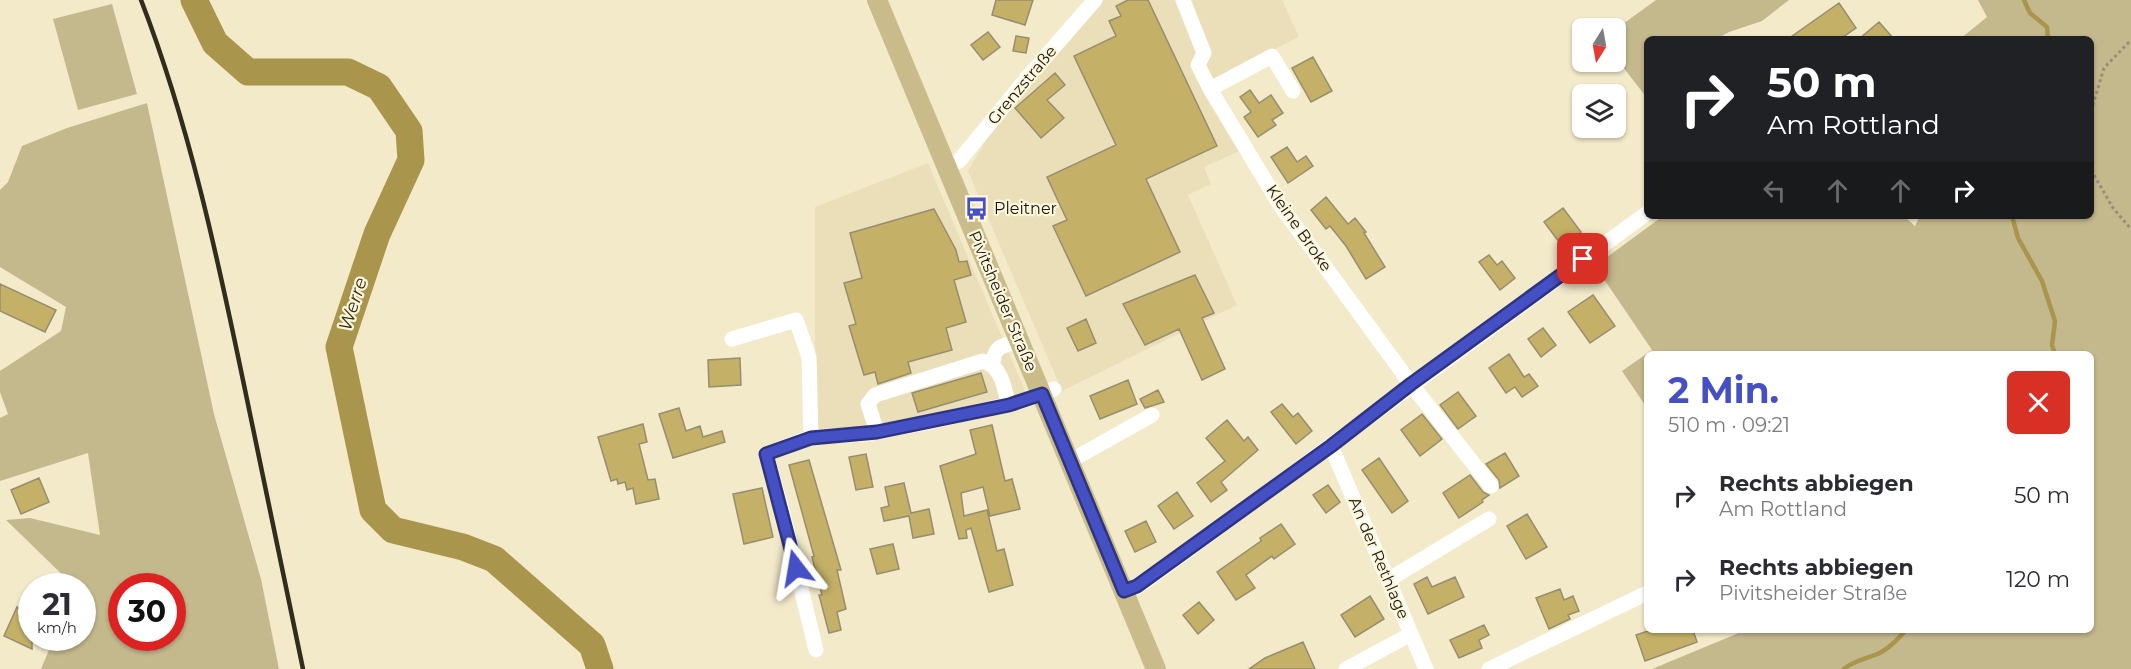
<!DOCTYPE html>
<html lang="de">
<meta charset="utf-8">
<style>
:root{--surface:#fff;--page:#f2f2f3;--text:#2b2b33;--muted:#7c7c81;--accent:#4650c5}
body{margin:0;font-family:Montserrat,sans-serif;background:var(--page);color:var(--text);height:100vh;display:flex;flex-direction:column;font-size:22px;white-space:nowrap}
*{box-sizing:border-box;margin:0}
p{font-size:20px;color:var(--muted)}
.icon{flex:none;width:33px;height:33px;fill:none;stroke:currentColor;stroke-width:2;stroke-linecap:round;stroke-linejoin:round}
.map{position:relative;flex:1;overflow:hidden}
.details{position:absolute;left:1644px;top:351px;width:450px;height:282px;display:flex;flex-direction:column;background:var(--surface);border-radius:9px;box-shadow:0 2px 4px #0004}
.details>*{flex:none}
.top-card{position:absolute;left:1644px;top:36px;width:450px;height:183px;border-radius:9px;box-shadow:0 2px 4px #0004;background:#202124;color:#fff;overflow:hidden}
.needle{width:39px;rotate:191deg}
.buttons{position:absolute;left:1572px;top:18px;display:grid;gap:12px}
.buttons a{display:grid;place-items:center;width:54px;height:54px;border-radius:9px;background:var(--surface);box-shadow:0 2px 4px #0004;font-size:30px}
.speed{position:absolute;left:18px;top:573px;display:flex;gap:12px;font-size:30px;font-weight:700;text-align:center}
.speed>*{display:grid;place-content:center;width:78px;height:78px;border-radius:50%;background:var(--surface);box-shadow:0 2px 4px #0004;line-height:1}
.speed small{font-size:15px;font-weight:400}
.speed .limit{border:9px solid #d22;background:#fff;color:#111}
.pin{position:absolute;display:grid;place-items:center;width:51px;height:51px;color:#fff;margin:-26px;border-radius:12px;box-shadow:0 3px 9px #0006}
.me{position:absolute;width:66px;margin:-33px;rotate:346deg;stroke-linejoin:round;filter:drop-shadow(0 0 4px #0008)}
.turn{display:flex;align-items:center;gap:21px;height:126px;padding:0 24px;font-size:27px}
.turn .icon{width:78px;height:78px;stroke-width:2.5}
.turn b{display:block;font-size:42px;line-height:51px}
.lanes{display:flex;align-items:center;height:57px;padding:0 24px;background:#0003;justify-content:center;gap:30px;direction:ltr}
.lanes .off{opacity:.35}
.round{display:grid;place-items:center;flex:none;width:63px;height:63px;border-radius:9px;background:var(--page)}
.summary{display:flex;align-items:center;justify-content:space-between;height:102px;padding:0 24px}
h1{font-size:36px;font-weight:700;line-height:45px;color:var(--accent)}
ul{padding:0;list-style:none}
li{display:flex;align-items:center;gap:18px;height:84px;padding:0 24px}
li div{flex:1}
li b{display:block;font-size:22px}
li em{font-style:normal}
.map>svg:first-child{display:block}
.built{fill:#eadfb8}
.green{fill:#c4b88d;fill-rule:evenodd}
.lines{fill:none;stroke-linecap:round;stroke-linejoin:round}
.stream{stroke:#a9954c;stroke-width:4.5}
.river{stroke:#a9954c;stroke-width:27}
.building{fill:#c4b067;stroke:#968e70;stroke-width:1.5}
.path{stroke:#968f78;stroke-width:3;stroke-dasharray:3 3;stroke-linecap:butt}
.minor{stroke:#fff;stroke-width:15}
.major{stroke:#c9bb8a;stroke-width:20}
.rail{stroke:#302d1e;stroke-width:4.5}
.route-casing{stroke:#2e3480;stroke-width:15}
.route{stroke:#4650c5;stroke-width:10}
.labels{text-anchor:middle;dominant-baseline:central;stroke-width:4.5;stroke-linejoin:round;paint-order:stroke}
.street-label{font-size:16px;fill:#181509;stroke:#fef7de}
.poi-label{font-size:16px;fill:#181509;stroke:#fef7de;text-anchor:start}
.water-label{font-size:18px;font-style:italic;fill:#372e0d;stroke:#fef7de}
</style>
<div class="map">
<svg width="2131" height="669" viewBox="0 0 2131 669">
<rect width="100%" height="100%" fill="#f3eaca"/>
<path class="built" d="M1104 0H1282L1299 37 1201 85 1242 150 1204 167 1211 184 1188 195 1237 305 1062 391 968 171 1005 109Z
M928 163 1030 403 815 444V207Z"/>
<path class="green" d="M1656 0H1789L1762 21 1729 32 1716 39H1647V98L1616 58V29Z
M1978 0H2131V669H1652L1746 630H2091V354H1647V408L1622 371 1652 350 1595 266 1663 216H1904L1915 226 1920 216H2091V39H1960L1987 17Z
M112 4 137 94 78 110 53 19Z
M147 103 214 414 261 579 279 669H41L54 638H82V586H74L6 520 30 518 100 535 88 453 0 481V418L8 414 0 392V371L61 331 66 307 0 267V190L8 182 22 146 67 128ZM122 586H172V638H122Z"/>
<g class="lines">
<path class="stream" d="M2024 0 2030 13 2047 27 2048 39
M2012 216 2018 238 2042 281 2055 321 2052 345 2055 354
M1844 669C1853 661 1864 659 1875 655 1888 650 1898 639 1906 630"/>
<path class="river" d="M194 0 215 43 248 72H348L379 87 409 131 411 160 377 234 339 347 373 510 393 530 463 547 494 559 592 645 600 669"/>
</g>
<path class="building" d="M996 0H1033L1025 25 992 15Z
M1128 0H1148L1217 146 1146 179 1180 252 1086 296 1053 226 1067 220 1047 177 1116 145 1074 56 1116 36 1109 21 1121 16 1116 6Z
M1839 3 1856 28 1840 39H1788Z
M1879 22 1894 39H1859Z
M988 32 1000 47 983 60 971 45Z
M1016 36 1029 38 1026 53 1013 51Z
M1313 57 1332 91 1311 102 1292 68Z
M1055 73 1065 85 1047 100 1064 118 1041 138 1015 108Z
M1250 90 1259 103 1271 95 1283 113 1272 120 1276 125 1258 137 1244 117 1251 112 1240 97Z
M1287 147 1297 162 1306 156 1313 166 1288 183 1271 157Z
M1326 197 1348 224 1355 218 1366 232 1364 233 1385 267 1366 279 1346 246 1330 226 1326 229 1311 210Z
M1563 208 1581 232 1562 246 1544 222Z
M934 209 956 250 959 262 967 261 971 275 954 280 966 322 946 328 952 350 908 362 911 373 878 384 875 372 864 375 849 326 856 324 844 283 862 278 850 233Z
M1489 255 1497 265 1502 261 1515 278 1500 290 1479 262Z
M1195 275 1214 313 1202 318 1225 369 1202 380 1179 329 1145 345 1123 304Z
M0 284 56 310 45 332 0 311Z
M1593 295 1615 326 1590 343 1568 312Z
M1086 319 1096 343 1078 351 1067 328Z
M1543 328 1556 345 1541 357 1528 339Z
M1509 354 1524 377 1529 374 1538 386 1522 397 1515 387 1506 393 1489 368Z
M740 358 741 385 709 387 708 360Z
M981 373 987 392 918 412 912 393Z
M1128 380 1137 404 1100 419 1090 396Z
M1158 390 1164 402 1145 408 1140 399Z
M1458 392 1476 416 1458 429 1440 405Z
M1282 404 1293 417 1298 413 1312 431 1296 444 1271 412Z
M679 408 686 431 700 426 703 437 722 431 725 442 673 458 659 414Z
M1422 414 1442 439 1420 456 1401 430Z
M1227 420 1244 441 1248 437 1258 450 1221 482 1227 490 1211 502 1197 483 1225 461 1206 438Z
M643 424 647 442 639 444 648 480 655 479 659 499 636 504 633 488 627 490 625 482 618 484 617 479 611 481 598 437Z
M992 425 1005 481 1012 479 1020 509 990 516 983 487 961 493 964 516 987 510 997 551 1004 549 1013 585 989 592 971 528 966 530 967 538 959 539 940 466 976 454 970 430Z
M1505 453 1519 476 1500 488 1499 480 1486 464Z
M866 454 873 487 856 490 849 457Z
M1379 458 1408 501 1392 513 1362 470Z
M809 460 841 570H837L846 609 837 612 841 630 829 633 819 595H822L812 557 814 556 789 465Z
M1470 475 1483 492 1489 495 1482 500 1483 502 1459 518 1443 493Z
M39 478 49 502 21 514 11 490Z
M904 483 911 513 929 509 934 534 913 538 909 516 884 521 881 508 889 506 885 487Z
M1328 485 1340 502 1326 513 1313 495Z
M762 488 773 537 744 544 733 494Z
M1177 492 1193 516 1174 529 1158 506Z
M1527 514 1547 547 1526 559 1507 526Z
M1146 521 1156 542 1135 552 1125 531Z
M1281 524 1295 544 1274 559 1272 556 1246 575 1255 588 1236 600 1217 572 1261 541 1260 538Z
M893 544 899 569 877 574 870 549Z
M1427 577 1432 587 1455 577 1464 597 1428 614 1414 584Z
M1560 589 1564 600 1573 596 1579 611 1568 615 1570 619 1549 629 1536 598Z
M1370 596 1384 619 1355 637 1341 615Z
M1199 602 1214 620 1198 634 1183 615Z
M17 607 32 613V649L4 636Z
M1484 625 1489 635 1479 640 1482 648 1459 658 1450 640Z
M1651 630H1693L1697 642 1645 661 1636 635Z
M1303 642 1315 669H1249L1265 658Z"/>
<g class="lines">
<path class="path" d="M2091 111 2104 68 2131 40
M2091 170 2113 208 2131 229"/>
<path class="minor" d="M1183 0 1204 53 1198 65 1210 89 1280 205 1411 384 1491 486
M1210 89 1272 56 1293 91
M947 166 959 161 1026 79 1095 0
M732 339 796 320 809 357 811 437
M993 364C994 345 1003 346 1019 341
M877 432 868 404 875 395 983 361C1003 368 1003 386 1009 405
M1331 446 1426 669
M1070 461 1152 415
M1388 580 1489 519
M1124 591 1137 587 1154 575C1319 455 1482 333 1647 213
M816 650 781 506 766 454 811 437 867 434 925 423 1023 401 1054 389
M1346 669 1411 634
M1489 669 1647 593"/>
<path class="major" d="M877 0 1156 669"/>
<path class="rail" d="M141 0C189 124 217 255 244 385 264 480 283 574 303 669"/>
</g>
<g class="lines">
<defs>
<path id="route" d="M796 568 766 454 811 438 877 432 1009 405 1042 394 1124 591 1137 586 1331 446 1411 384 1583 259"/>
</defs>
<use href="#route" class="route-casing"/>
<use href="#route" class="route"/>
</g>
<defs>
<symbol id="bus-bare" viewBox="-9 -9 18 18"><path d="M-5-6H5V4H4V6H2V4H-2V6H-4V4H-5ZM-3.5-4V0h7V-4ZM-3.5 1.2v1.5H-2V1.2ZM2 1.2v1.5H3.5V1.2Z" fill="#4650c5" stroke="#fef7de" stroke-width="2.5" paint-order="stroke"/></symbol>
</defs>
<g fill-rule="evenodd">
<use href="#bus-bare" x="960" y="192" width="33" height="33"/>
</g>
<g class="labels">
<g class="street-label">
<text transform="translate(1022 85) rotate(-50)">Grenzstraße</text>
<text transform="translate(1299 228) rotate(55)">Kleine Broke</text>
<text transform="translate(1003 301) rotate(67)">Pivitsheider Straße</text>
<text transform="translate(1379 558) rotate(67)">An der Rethlage</text>
</g>
<g class="poi-label">
<text x="994" y="208">Pleitner</text>
</g>
<g class="water-label">
<text transform="translate(353 304) rotate(-72)">Werre</text>
</g>
</g>
</svg>
<div class="buttons">
<a><svg class="needle" viewBox="-14 -14 28 28"><path d="M0-13l5 13h-10z" fill="#e53935"/><path d="M0 13l5-13h-10z" fill="#7c7c81"/></svg></a>
<a><svg class="icon" aria-label="layers" viewBox="0 0 24 24"><path d="M12 4l9 5-9 5-9-5zM3 14l9 5 9-5"/></svg></a>
</div>
<div class="speed"><div>21<small>km/h</small></div><div class="limit">30</div></div>
<div class="pin" style="left:1583px;top:259px;background:#d93025"><svg class="icon" aria-label="arrive" viewBox="0 0 24 24"><path d="M6 21V4h12l-3 4 3 4H6"/></svg></div>
<svg class="me" style="left:796px;top:568px" viewBox="-20 -20 40 40"><path d="M0-17L14 15 0 8-14 15z" fill="#4650c5" stroke="#fff" stroke-width="4"/></svg>
<div class="top-card">
<div class="turn"><svg class="icon" aria-label="right" viewBox="0 0 24 24"><path d="M7 20v-9h11M14 6l5 5-5 5"/></svg><div><b>50 m</b>Am Rottland</div></div>
<div class="lanes"><svg class="icon off" aria-label="left" viewBox="0 0 24 24"><path d="M17 20v-9H6M10 6l-5 5 5 5"/></svg><svg class="icon off" aria-label="ahead" viewBox="0 0 24 24"><path d="M12 20V5M6 11l6-6 6 6"/></svg><svg class="icon off" aria-label="ahead" viewBox="0 0 24 24"><path d="M12 20V5M6 11l6-6 6 6"/></svg><svg class="icon" aria-label="right" viewBox="0 0 24 24"><path d="M7 20v-9h11M14 6l5 5-5 5"/></svg></div>
</div>
<section class="details">
<div class="summary"><div><h1>2 Min.</h1><p>510 m · 09:21</p></div><a class="round" style="background:#d93025;color:#fff"><svg class="icon" aria-label="close" viewBox="0 0 24 24"><path d="M6 6l12 12M18 6L6 18"/></svg></a></div>
<ul>
<li><svg class="icon" aria-label="right" viewBox="0 0 24 24"><path d="M7 20v-9h11M14 6l5 5-5 5"/></svg><div><b>Rechts abbiegen</b><p>Am Rottland</p></div><em>50 m</em></li>
<li><svg class="icon" aria-label="right" viewBox="0 0 24 24"><path d="M7 20v-9h11M14 6l5 5-5 5"/></svg><div><b>Rechts abbiegen</b><p>Pivitsheider Straße</p></div><em>120 m</em></li>
</ul>
</section>
</div>
